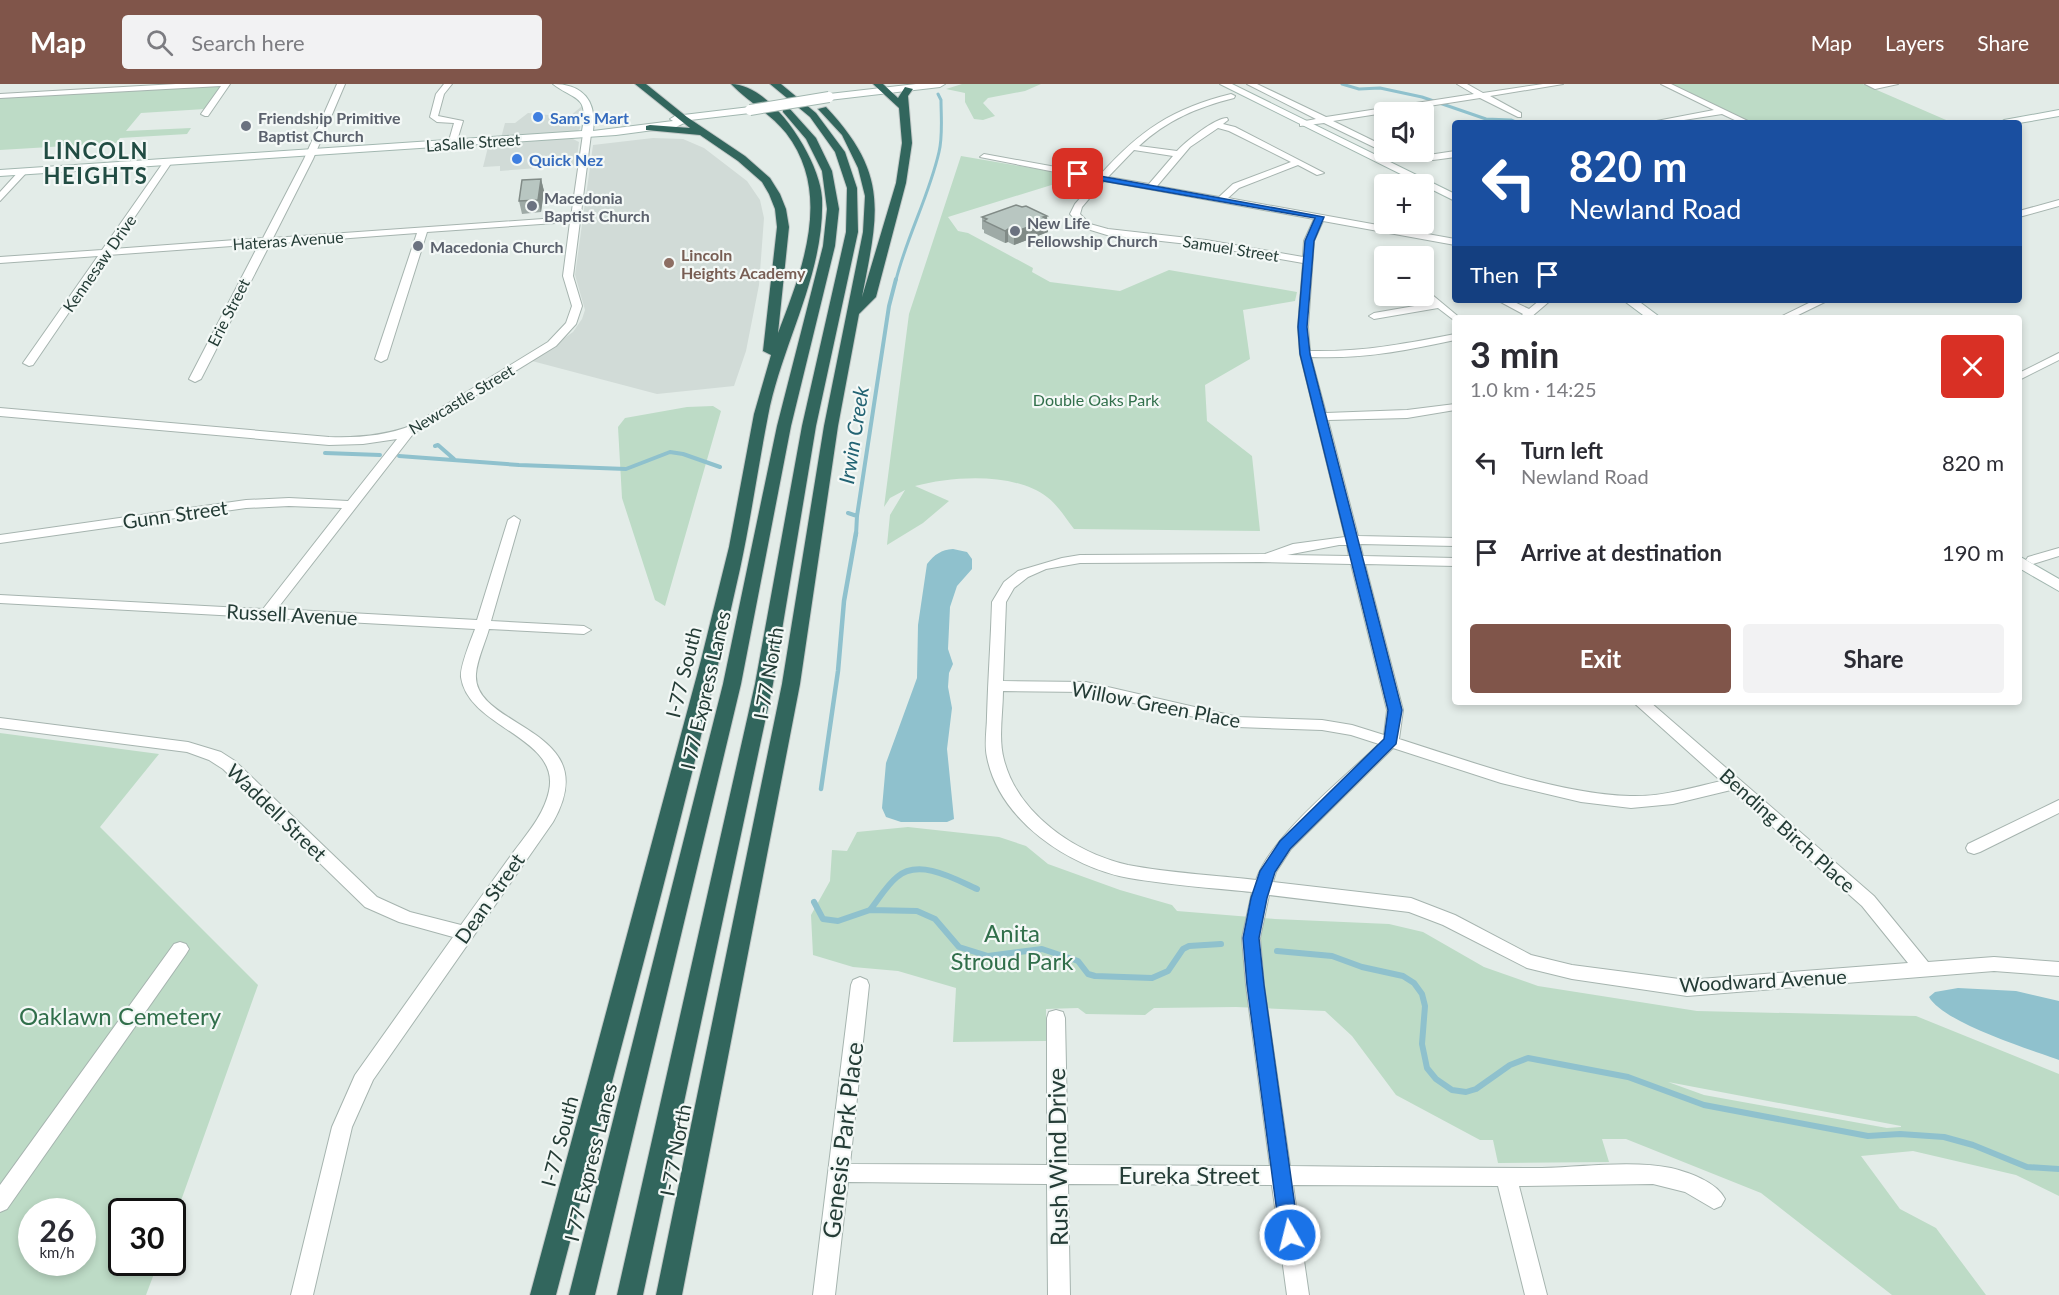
<!DOCTYPE html>
<meta charset="utf-8">
<style>
:root{--surface:#fff;--page:#f2f2f3;--text:#2b2b33;--muted:#7c7c81;--accent:#80554a}
body{margin:0;font-family:Lato,sans-serif;background:var(--page);color:var(--text);height:100vh;display:flex;flex-direction:column;font-size:22px;white-space:nowrap}
*{box-sizing:border-box;margin:0}
p{font-size:20px;color:var(--muted)}
.icon{flex:none;width:33px;height:33px;fill:none;stroke:currentColor;stroke-width:2;stroke-linecap:round;stroke-linejoin:round}
.map{position:relative;flex:1;overflow:hidden}
.side{position:absolute;left:1452px;top:231px;width:570px;height:390px;display:flex;flex-direction:column;background:var(--surface);border-radius:6px;box-shadow:0 3px 9px #0003}
.side>*{flex:none}
.guide{position:absolute;left:1452px;top:36px;width:570px;height:183px;border-radius:6px;box-shadow:0 3px 9px #0003;background:#1a4fa0;color:#fff;overflow:hidden}
.tools{position:absolute;left:1374px;top:18px;display:grid;gap:12px}
.tools a{display:grid;place-items:center;width:60px;height:60px;border-radius:6px;background:var(--surface);box-shadow:0 3px 9px #0003;font-size:30px}
.speed{position:absolute;left:18px;top:1114px;display:flex;gap:12px;font-size:30px;font-weight:700;text-align:center}
.speed>*{display:grid;place-content:center;width:78px;height:78px;border-radius:50%;background:var(--surface);box-shadow:0 3px 9px #0003;line-height:1}
.speed small{font-size:15px;font-weight:400}
.speed .limit{border:3px solid #111;border-radius:9px;background:#fff;color:#111}
.pin{position:absolute;display:grid;place-items:center;width:51px;height:51px;color:#fff;margin:-26px;border-radius:12px;box-shadow:0 3px 9px #0006}
.me{position:absolute;width:66px;margin:-33px;rotate:352deg;stroke-linejoin:round;filter:drop-shadow(0 0 4px #0008)}
.turn{display:flex;align-items:center;gap:21px;height:126px;padding:0 18px;font-size:27px}
.turn .icon{width:78px;height:78px;stroke-width:2.5}
.turn b{display:block;font-size:42px;line-height:51px}
.then{display:flex;align-items:center;height:57px;padding:0 18px;background:#0003;gap:12px;font-size:22px}
.round{display:grid;place-items:center;flex:none;width:63px;height:63px;border-radius:6px;background:var(--page)}
.head{display:flex;align-items:center;justify-content:space-between;height:102px;padding:0 18px}
h1{font-size:36px;font-weight:700;line-height:45px}
.button{display:flex;gap:12px;margin-top:auto;padding:12px 18px}
.button a{flex:1;height:69px;border-radius:6px;background:var(--accent);color:#fff;font-size:24px;font-weight:700;line-height:69px;text-align:center}
.button a+a{background:var(--page);color:var(--text)}
ul{padding:0;list-style:none}
li{display:flex;align-items:center;gap:18px;height:90px;padding:0 18px}
li div{flex:1}
li b{display:block;font-size:22px}
li em{font-style:normal}
header{display:flex;align-items:center;gap:36px;box-sizing:border-box;height:84px;padding:0 30px;background:var(--accent);color:#fff}
header strong{font-size:28px}
nav{display:flex;gap:33px;margin-inline-start:auto;font-size:21px}
.search{width:420px;height:54px;background:var(--page);display:flex;align-items:center;gap:15px;box-sizing:border-box;padding:0 21px;border-radius:6px;color:var(--muted);font-size:22px}
.map>svg:first-child{display:block}
.built{fill:#d1dbd7}
.green{fill:#bddbc6;fill-rule:evenodd}
.water{fill:#8fc1cd}
.lines{fill:none;stroke-linecap:round;stroke-linejoin:round}
.stream-far3{stroke:#8fc1cd;stroke-width:3}
.stream-far2{stroke:#8fc1cd;stroke-width:4}
.stream-far1{stroke:#8fc1cd;stroke-width:4.5}
.stream{stroke:#8fc1cd;stroke-width:6}
.street-casing{stroke:#a6b4af;stroke-width:2}
.secondary-casing{stroke:#a2b7b0;stroke-width:2}
.highway-casing{stroke:#c2c8c7;stroke-width:2}
.street{fill:#fff;fill-rule:evenodd}
.secondary{fill:#fff;fill-rule:evenodd}
.highway{fill:#32665d;fill-rule:evenodd}
.secondary-bridge-casing{stroke:#a2b7b0;stroke-width:12;stroke-linecap:butt}
.secondary-bridge{stroke:#fff;stroke-width:10}
.wall{fill:#9eaaa6}
.shaded-wall{fill:#818b87}
.building{fill:#b8c6c1;stroke:#818b87;stroke-width:1.5}
.route{fill:#1a73e8;stroke:#114b97;stroke-width:1.5}
.shop-dot{fill:#3f7fe0;stroke:#f3f8f6;stroke-width:2}
.worship-dot{fill:#6b7280;stroke:#f3f8f6;stroke-width:2}
.education-dot{fill:#8d6e63;stroke:#f3f8f6;stroke-width:2}
.labels{text-anchor:middle;dominant-baseline:central;stroke-width:4.5;stroke-linejoin:round;paint-order:stroke}
.far-worship-label{font-size:16px;font-weight:bold;fill:#5b616d;stroke:#f3f8f6;text-anchor:start}
.far-shop-label{font-size:16px;font-weight:bold;fill:#366cbe;stroke:#f3f8f6;text-anchor:start}
.far-street-label{font-size:16px;fill:#243c36;stroke:#f3f8f6}
.far-education-label{font-size:16px;font-weight:bold;fill:#785e54;stroke:#f3f8f6;text-anchor:start}
.far-park-label{font-size:16px;fill:#316f4b;stroke:#f3f8f6}
.street-label{font-size:20px;fill:#243c36;stroke:#f3f8f6}
.water-label{font-size:21px;font-style:italic;fill:#226373;stroke:#f3f8f6}
.far-district-label{font-size:22px;font-weight:bold;letter-spacing:1.5px;fill:#214c43;stroke:#f3f8f6}
.near-park-label{font-size:24px;fill:#316f4b;stroke:#f3f8f6}
.near-street-label{font-size:24px;fill:#243c36;stroke:#f3f8f6}
</style>
<header>
<strong>Map</strong>
<div class="search"><svg class="icon" aria-label="search" viewBox="0 0 24 24"><circle cx="10" cy="10" r="6"/><path d="M15 15l6 6"/></svg>Search here</div>
<nav><a>Map</a><a>Layers</a><a>Share</a></nav>
</header>
<div class="map">
<svg width="2059" height="1211" viewBox="0 0 2059 1211">
<rect width="100%" height="100%" fill="#e3ece8"/>
<path class="built" d="M582 22 580 45 577 47 501 54 505 39H515L528 29 569 33Z
M571 54 579 58 576 81 500 87V82L483 83 489 59Z
M653 54 683 55 704 64 747 97 760 116 764 134 759 201 746 267 734 302 657 310 532 277 573 248 582 235 585 226 575 191 593 61Z"/>
<path class="green" d="M962 0H1041L1025 7 988 14 983 19 995 32 983 36 974 35 965 18V9L946 5Z
M1670 0H1863L1953 39H1753Z
M221 1 205 25 141 29 126 47 191 44 187 50 120 54 116 59 0 66V14Z
M961 72 1096 95 1090 101 1070 98 1058 99 948 133 958 147 968 149 1033 184 1032 188 1050 198 1120 207 1169 186 1297 208 1295 217 1243 226 1250 275 1205 301 1207 337 1252 372 1260 447 1074 445C1066 435 1058 421 1047 413 1014 388 953 392 915 402L949 417 923 439 887 461 890 431 905 406 890 414 884 423 909 230Z
M713 322 721 327 665 522 655 516 622 414 618 343 625 334 687 323Z
M0 649 159 670 100 743 258 901 173 1139 172 1128H122V1179H158L146 1211H0ZM32 1128H82V1179H32Z
M908 743 999 753 1026 762 1048 780 1120 806 1172 821 1177 827 1275 835 1389 840 1423 848 1484 883 1538 902 1697 927 1916 932 2059 990V1112L2016 1091 1913 1067 1861 1072 1900 1125 1936 1144 1986 1211H1892L1761 1109 1626 1055H1602L1609 1078 1498 1079 1493 1056H1480L1396 1011 1352 952 1325 927 1236 923 1154 924 1145 931 1086 930 1078 924 1046 925V957L953 958 956 904 898 887 853 883 813 871 811 831 830 797 832 766 847 767 857 748ZM1668 998 1901 1042V1043L1887 1044 1704 1011Z"/>
<path class="water" d="M953 465 967 468 972 475V485L957 502 950 523 948 565 953 580 949 589 948 603 952 624 947 665 954 735 947 738H901L886 733 882 724 886 679 917 594 918 541 927 480C935 470 941 466 953 465Z
M1958 904 2016 907 2059 917V976C2029 965 1944 939 1929 913L1935 908Z"/>
<g class="lines">
<path class="stream-far3" d="M1342 0 1359 5 1380 4 1422 13 1486 35 1511 36 1518 39
M896 196C907 152 929 112 939 68 943 52 941 32 941 16L938 10"/>
<path class="stream-far2" d="M435 362 438 361 454 375
M325 369 380 371
M399 372 519 381 626 385 670 368 683 370 720 383
M848 429 857 432
M856 451 857 432 889 222 896 195"/>
<path class="stream-far1" d="M821 705 838 587 844 517 856 449"/>
<path class="stream" d="M814 818 823 835 838 837 870 826 917 827 935 835 959 863 988 872 1042 865 1078 877 1088 890 1095 892 1152 894 1168 887 1183 865 1189 862 1221 860
M870 826C879 815 886 802 897 793 919 774 955 795 977 805
M1277 867 1332 872 1362 883 1403 892 1414 899 1422 910 1425 922 1422 960 1427 984 1436 995 1452 1006 1466 1008 1476 1005 1510 981 1528 974 1628 993 1704 1021 1868 1052 1900 1050 1944 1053 1973 1061 2027 1083 2059 1085"/>
<defs>
<path id="street" d="M176 0H230L208 32H205L201 30 221 2 0 14V10Z
M337 0H345L313 75 273 154 571 133 583 50 587 47 591 50 573 192 582 222 576 240 556 262 413 350 277 525 477 536 508 436 514 432 520 436 491 537 584 542 591 546 584 550 489 545C485 559 477 576 476 590 472 645 607 643 553 738L373 996 352 1043 313 1211H291L332 1043 355 991 453 853 399 838 365 823 223 685 209 676 187 668 0 644V634L188 658 221 668 235 677 377 813 410 828 461 841C478 817 495 794 512 770 526 751 544 731 549 707 561 653 468 644 461 593 460 582 471 556 475 545L0 519V511L263 525 342 424 289 422 246 424 0 459V451L246 416 289 414 348 417 397 355 363 360 329 361 0 332V324L329 353C358 354 385 352 413 341L548 258 566 239 572 222 563 192 570 138 427 148 387 275 381 278 375 275 417 149 270 160 201 295 195 298 189 295 259 160 108 171 33 281 29 282 23 279 98 172 0 179V173L102 166 165 76 168 75 172 78 113 165 263 154 304 75Z
M444 0H452L444 10 438 32 463 37 456 60 452 63 448 60 454 39 437 38 430 33 436 10Z
M1247 0H1257L1326 33 1474 10 1457 0H1467L1483 9 1543 0H1563L1490 12 1521 29V33H1518L1480 14 1333 37 1384 62V68L1324 39 1300 42V38L1316 35Z
M1661 0H1671L1752 39H1741L1722 30 1665 39H1646L1714 26Z
M1865 0H1898L1875 5Z
M1231 10 1235 12 1234 14C1198 23 1167 36 1139 62L1177 67C1186 57 1215 34 1227 34L1228 36 1223 40 1235 43 1324 89 1317 91 1298 81 1239 104 1228 114 1455 155V161L1323 137 1314 157 1308 243 1310 267C1363 268 1404 260 1455 250V256C1404 267 1364 275 1311 273L1326 329 1407 326 1455 320V326L1407 334 1328 336 1358 452 1455 454V462L1360 460 1363 472 1455 474V482L1365 480 1403 626 1399 655C1469 677 1557 710 1630 712 1661 713 1691 704 1721 697L1633 618H1650L1874 812 1928 878 1994 873 2059 878V892L1994 887 1687 912 1572 895 1527 884 1443 841 1409 828 1269 811 1260 854 1264 901 1290 1082C1374 1083 1459 1084 1542 1084 1581 1083 1633 1076 1671 1084 1688 1088 1717 1098 1725 1115L1721 1122 1714 1125 1685 1108 1653 1100 1519 1102 1547 1211H1525L1498 1102 1293 1101 1309 1211H1287L1272 1101 1068 1100 1070 1211H1048L1047 1100 848 1098 835 1211H813L851 901 853 896 860 893 867 896 869 901 850 1080 1047 1081V934L1049 928 1056 926 1063 928 1065 934 1068 1081 1270 1082 1246 901 1242 854 1252 808C1211 804 1170 801 1129 794 1069 783 999 736 987 673 984 660 987 645 987 632 988 594 991 556 992 518L1004 498 1018 487 1062 474 1080 471 1265 470 1293 460 1345 453 1300 270 1298 243 1303 179 1206 162 1107 151 1084 144 1070 130 1075 120 1096 96 980 73 984 70 1100 91C1139 47 1173 24 1231 10ZM1218 44 1229 47 1291 78 1233 100 1219 113 1157 102 1190 63ZM1134 66 1173 72 1149 100 1108 93ZM1104 97 1314 135 1304 157 1303 173 1206 156 1108 145 1090 140 1080 130 1082 123ZM1339 461H1347L1349 472 1287 471ZM1260 478 1351 480 1387 626 1384 651 1352 641 1322 636 1238 633 1086 598 1003 597 1006 518 1014 504 1028 493 1046 485 1080 479ZM1003 607 1086 608 1238 643 1322 646 1351 651 1379 660C1344 694 1271 752 1256 796 1215 791 1169 789 1128 781 1075 769 1018 730 1004 676 998 655 1003 628 1003 607ZM1393 664 1501 699 1581 718 1631 724 1673 720 1731 706 1862 822 1908 879 1687 896 1572 881 1531 871 1455 831 1411 814 1273 798 1276 788 1291 765Z
M1455 67V73C1433 76 1405 82 1386 68L1422 72Z
M21 85 28 87 0 117V108Z
M2059 116V122L2019 133V127Z
M1424 204 1460 234H1455V237L1438 224 1374 235 1369 232 1374 229 1432 219 1423 212Z
M1497 216H1510L1529 225 1540 216H1551L1530 234H1519L1523 230Z
M1815 216H1829L1792 234H1778Z
M2059 269V276L2019 296V289Z
M2059 464V472L2033 480 2026 476 2028 473Z
M2059 716V729L1980 768 1974 770 1968 768 1966 764 1968 760Z
M180 858 186 860 189 865 186 870 7 1125 0 1128V1101L174 860Z"/>
<path id="secondary" d="M553 0C583 0 597 17 593 47L673 37 670 35 675 32 750 23 755 26 750 29 690 36 676 43 616 51 0 92V86L582 47C589 10 575 17 553 0Z
M916 0H945L940 3 829 16 824 13 829 10Z
M1220 0H1232L1455 110V117Z
M2059 26V32L2019 39H1999L2004 36Z
M1623 216H1637L1661 234H1647Z
M2019 472 2059 495V507L2019 484Z"/>
<path id="highway" d="M635 0H646L687 33 745 72 770 94 780 110 786 125 789 143 778 249C802 186 833 110 786 49 770 29 748 18 731 0 772 0 820 76 822 114 825 190 782 259 768 332 758 383 751 434 740 485 686 728 619 969 556 1211H530L701 576 729 463 754 330 771 271 763 267 777 143 775 125 769 110 762 98 738 77 700 51 646 46V42L650 41 690 44Z
M770 0H781L816 29 845 68 857 104 858 148 816 342 773 600 643 1211H617L755 600 802 342 846 148 847 104 835 68 810 33Z
M873 0H883L898 14 905 3 913 5 908 12 912 59 906 99 876 213 859 230 838 342 800 600 682 1211H656L782 600 824 342 863 148 865 112 858 84 842 51 818 25 826 23C890 91 878 129 862 213L896 99 902 59 899 24Z
M783 24H789L816 54 832 87 839 125 835 162 791 342 741 600 595 1211H569L723 600 777 342 823 162 827 125 822 87 806 55 783 28Z"/>
</defs>
<use href="#street" class="street-casing"/>
<use href="#secondary" class="secondary-casing"/>
<use href="#highway" class="highway-casing"/>
<use href="#street" class="street"/>
<use href="#secondary" class="secondary"/>
<use href="#highway" class="highway"/>
<defs>
<path id="secondary-bridge" d="M750 26 829 13"/>
</defs>
<use href="#secondary-bridge" class="secondary-bridge-casing"/>
<use href="#secondary-bridge" class="secondary-bridge"/>
</g>
<path class="wall" d="M541 95 544 107 541 128 522 130 519 117Z
M1022 123 1047 132 1048 148 1014 161 1008 158 1005 159 984 149V146L982 145V133Z"/>
<path class="shaded-wall" d="M541 95 544 107 541 128 538 116Z
M1047 132V136H1048V148L1014 161V148Z
M1008 145V158L1005 159V147Z"/>
<path class="building" d="M541 95 538 116 519 117 522 96Z
M1016 121 1022 123 1026 122 1047 132 1043 133 1048 136 1014 148 1008 145 1005 147 984 137 987 135 982 133Z"/>
<path class="route" d="M1078 88 1324 133 1314 157 1307 243 1310 270 1402 626 1396 660 1290 765 1275 788 1267 814 1259 854 1264 901 1299 1151 1296 1157 1290 1160 1283 1157 1280 1151 1247 901 1243 854 1251 814 1260 787 1280 757 1384 655 1388 626 1300 270 1298 243 1305 157 1315 134 1075 92 1074 90Z"/>
<g class="shop-dot">
<circle cx="538" cy="33" r="6"/>
<circle cx="517" cy="75" r="6"/>
</g>
<g class="worship-dot">
<circle cx="246" cy="42" r="6"/>
<circle cx="532" cy="122" r="6"/>
<circle cx="1015" cy="147" r="6"/>
<circle cx="418" cy="162" r="6"/>
</g>
<circle class="education-dot" cx="669" cy="179" r="6"/>
<g class="labels">
<g class="far-worship-label">
<text x="258" y="33">Friendship Primitive<tspan x="258" dy="18">Baptist Church</tspan></text>
<text x="544" y="113">Macedonia<tspan x="544" dy="18">Baptist Church</tspan></text>
<text x="1027" y="138">New Life<tspan x="1027" dy="18">Fellowship Church</tspan></text>
<text x="430" y="162">Macedonia Church</text>
</g>
<g class="far-shop-label">
<text x="550" y="33">Sam's Mart</text>
<text x="529" y="75">Quick Nez</text>
</g>
<g class="far-street-label">
<text transform="translate(473 58) rotate(-4)">LaSalle Street</text>
<text transform="translate(288 156) rotate(-4)">Hateras Avenue</text>
<text transform="translate(1231 164) rotate(9)">Samuel Street</text>
<text transform="translate(99 179) rotate(-55)">Kennesaw Drive</text>
<text transform="translate(228 228) rotate(-63)">Erie Street</text>
<text transform="translate(461 315) rotate(-31)">Newcastle Street</text>
</g>
<g class="far-education-label">
<text x="681" y="170">Lincoln<tspan x="681" dy="18">Heights Academy</tspan></text>
</g>
<g class="far-park-label">
<text x="1096" y="315">Double Oaks Park</text>
</g>
<g class="street-label">
<text transform="translate(175 430) rotate(-8)">Gunn Street</text>
<text transform="translate(292 530) rotate(3)">Russell Avenue</text>
<text transform="translate(683 588) rotate(-76)">I-77 South</text>
<text transform="translate(768 589) rotate(-80)">I-77 North</text>
<text transform="translate(705 606) rotate(-77)">I 77 Express Lanes</text>
<text transform="translate(1156 620) rotate(11)">Willow Green Place</text>
<text transform="translate(277 728) rotate(44)">Waddell Street</text>
<text transform="translate(1788 746) rotate(42)">Bending Birch Place</text>
<text transform="translate(489 814) rotate(-55)">Dean Street</text>
<text transform="translate(1763 896) rotate(-3)">Woodward Avenue</text>
<text transform="translate(559 1057) rotate(-75)">I-77 South</text>
<text transform="translate(675 1066) rotate(-79)">I-77 North</text>
<text transform="translate(590 1078) rotate(-76)">I 77 Express Lanes</text>
</g>
<g class="water-label">
<text transform="translate(853 351) rotate(-81)">Irwin Creek</text>
</g>
<g class="far-district-label">
<text x="96" y="66">LINCOLN<tspan x="96" dy="25">HEIGHTS</tspan></text>
</g>
<g class="near-park-label">
<text x="1012" y="848">Anita<tspan x="1012" dy="28">Stroud Park</tspan></text>
<text x="120" y="931">Oaklawn Cemetery</text>
</g>
<g class="near-street-label">
<text transform="translate(842 1056) rotate(-83)">Genesis Park Place</text>
<text transform="translate(1057 1073) rotate(-91)">Rush Wind Drive</text>
<text x="1189" y="1090">Eureka Street</text>
</g>
</g>
</svg>
<div class="tools">
<a><svg class="icon" aria-label="sound" viewBox="0 0 24 24"><path d="M4 9h4l5-4v14l-5-4H4zM17 9q2 3 0 6"/></svg></a>
<a>+</a>
<a>−</a>
</div>
<div class="speed"><div>26<small>km/h</small></div><div class="limit">30</div></div>
<div class="pin" style="left:1078px;top:90px;background:#d93025"><svg class="icon" aria-label="arrive" viewBox="0 0 24 24"><path d="M6 21V4h12l-3 4 3 4H6"/></svg></div>
<svg class="me" style="left:1290px;top:1151px" viewBox="-20 -20 40 40"><circle r="17" fill="#1a73e8" stroke="#fff" stroke-width="3"/><path d="M0-11L8 9 0 5-8 9z" fill="#fff"/></svg>
<div class="guide">
<div class="turn"><svg class="icon" aria-label="left" viewBox="0 0 24 24"><path d="M17 20v-9H6M10 6l-5 5 5 5"/></svg><div><b>820 m</b>Newland Road</div></div>
<div class="then">Then<svg class="icon" aria-label="arrive" viewBox="0 0 24 24"><path d="M6 21V4h12l-3 4 3 4H6"/></svg></div>
</div>
<section class="side">
<div class="head"><div><h1>3 min</h1><p>1.0 km · 14:25</p></div><a class="round" style="background:#d93025;color:#fff"><svg class="icon" aria-label="close" viewBox="0 0 24 24"><path d="M6 6l12 12M18 6L6 18"/></svg></a></div>
<ul>
<li><svg class="icon" aria-label="left" viewBox="0 0 24 24"><path d="M17 20v-9H6M10 6l-5 5 5 5"/></svg><div><b>Turn left</b><p>Newland Road</p></div><em>820 m</em></li>
<li><svg class="icon" aria-label="arrive" viewBox="0 0 24 24"><path d="M6 21V4h12l-3 4 3 4H6"/></svg><div><b>Arrive at destination</b></div><em>190 m</em></li>
</ul>
<div class="button"><a>Exit</a><a>Share</a></div>
</section>
</div>
